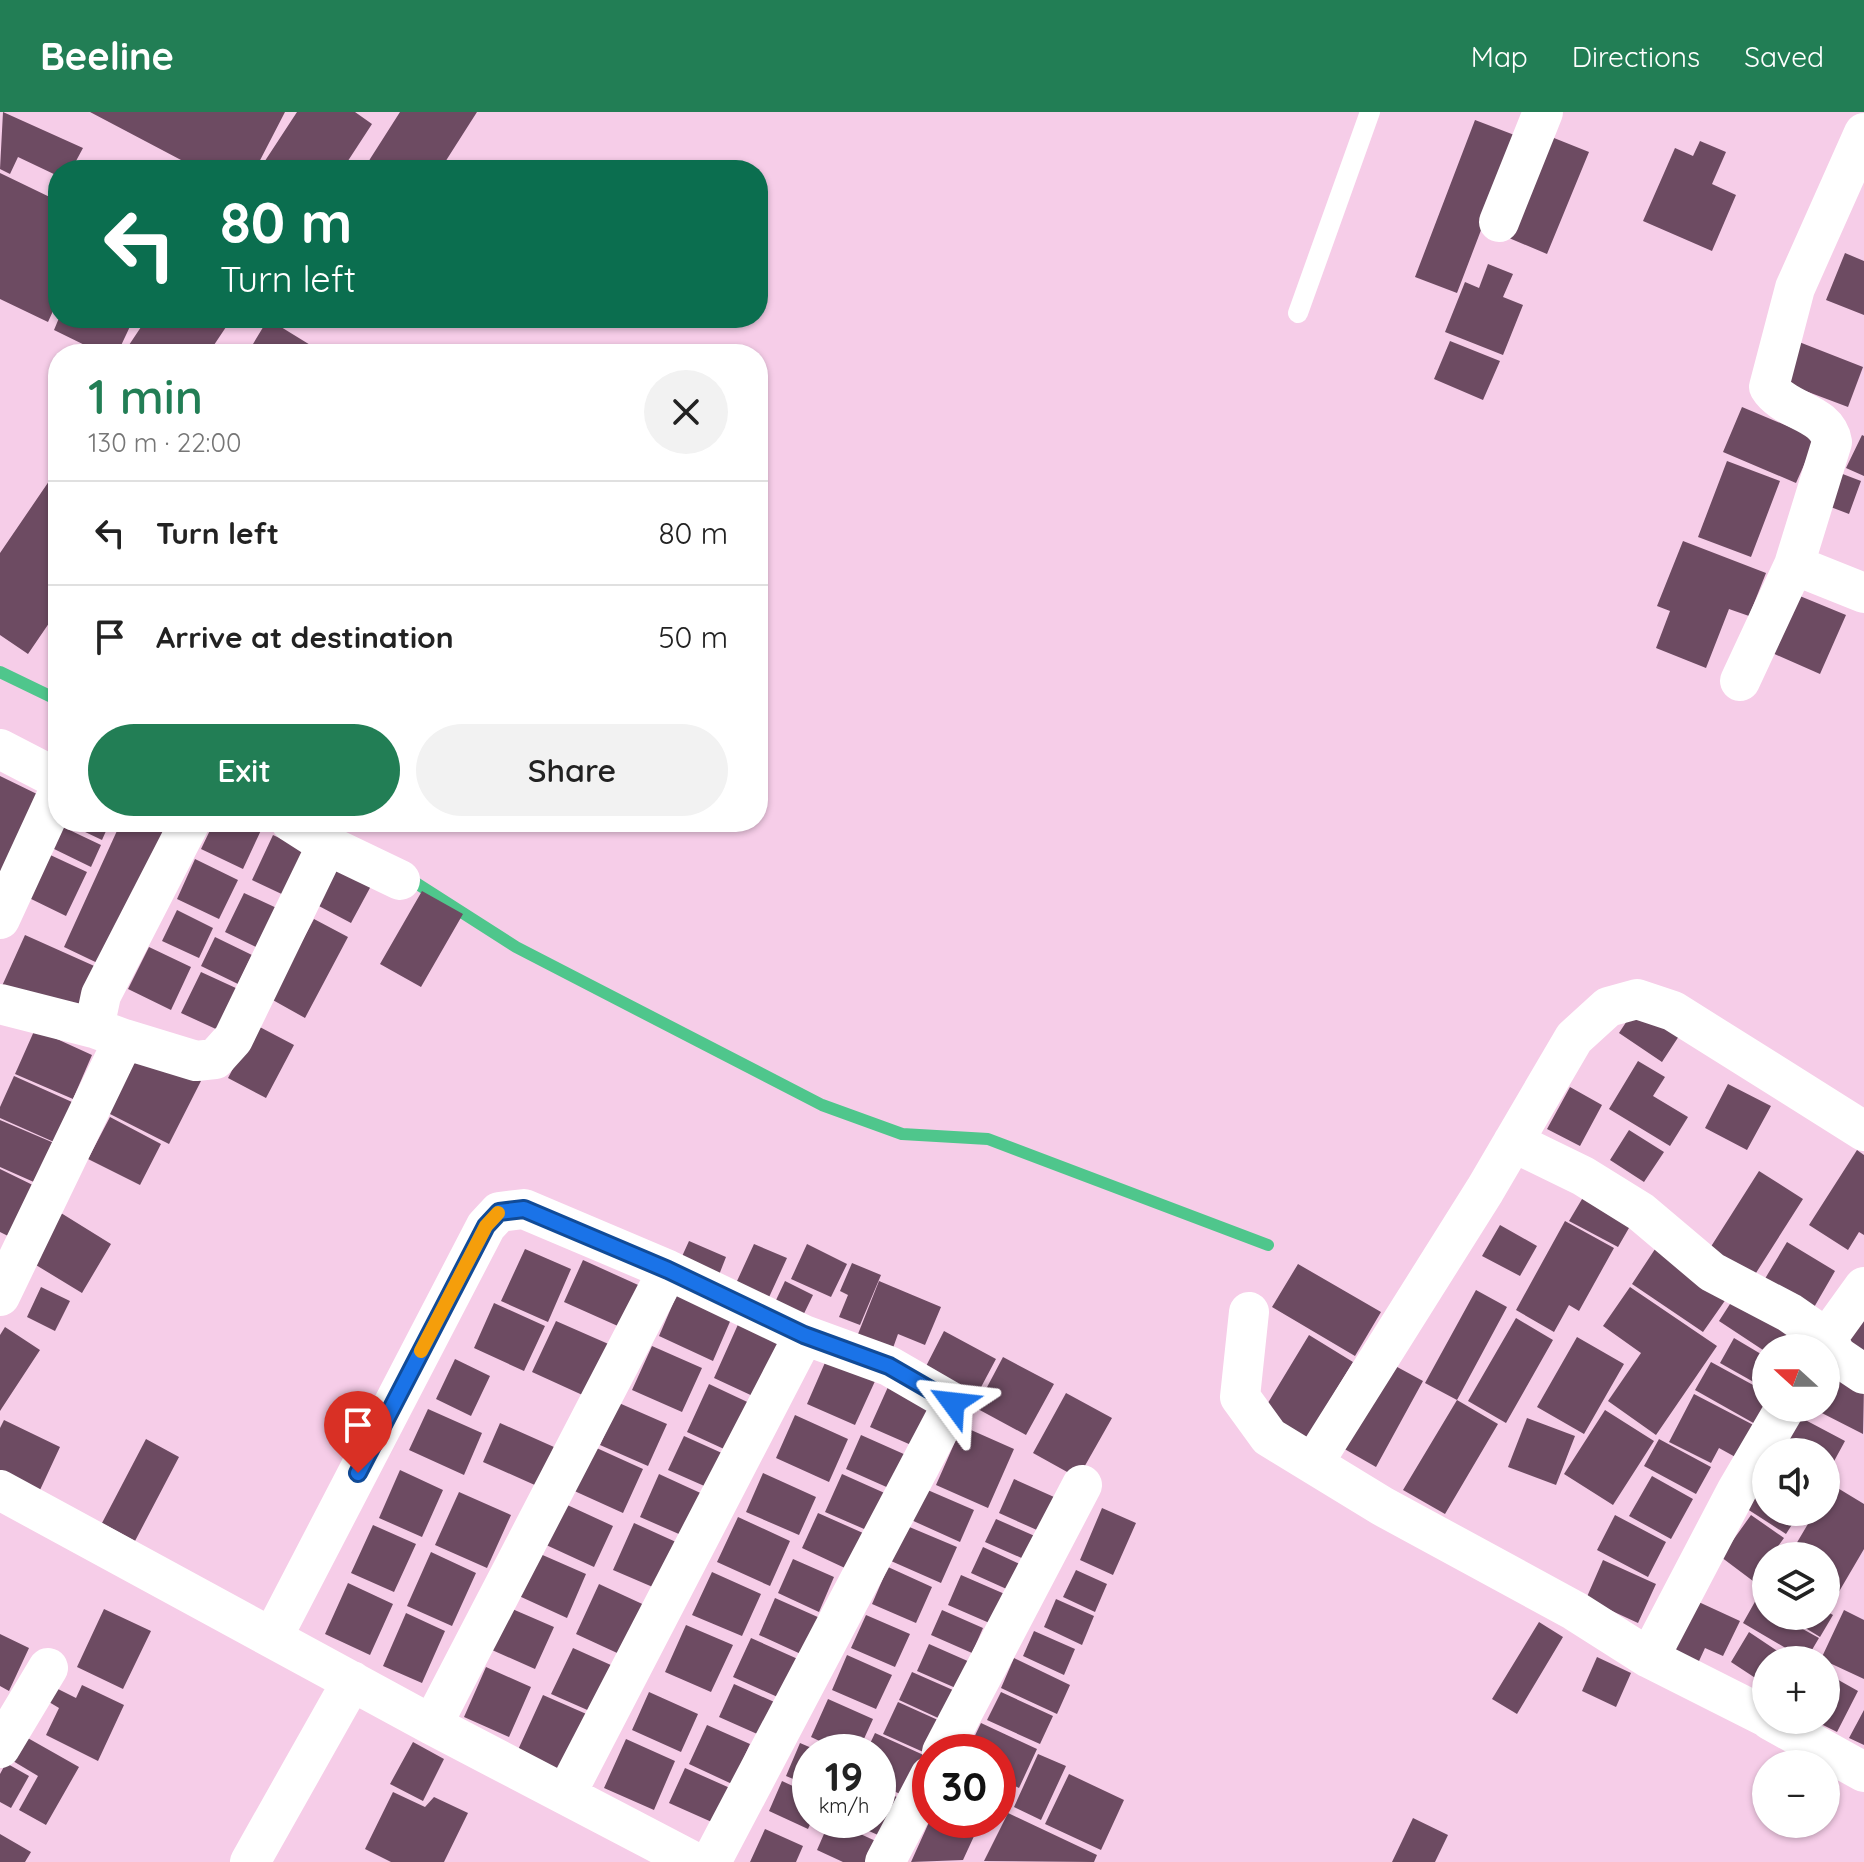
<!DOCTYPE html>
<meta charset="utf-8">
<style>
:root{--surface:#fff;--page:#f2f2f2;--text:#222;--muted:#767676;--line:#e0e0e0;--accent:#227e55}
body{margin:0;font-family:Quicksand,sans-serif;background:var(--page);color:var(--text);height:100vh;display:flex;flex-direction:column;font-size:30px;white-space:nowrap}
*{box-sizing:border-box;margin:0}
p{font-size:26px;color:var(--muted)}
.icon{flex:none;width:44px;height:44px;fill:none;stroke:currentColor;stroke-width:2;stroke-linecap:round;stroke-linejoin:round}
.map{position:relative;flex:1;overflow:hidden}
.panel{position:absolute;left:48px;top:232px;width:720px;height:488px;display:flex;flex-direction:column;background:var(--surface);border-radius:32px;box-shadow:0 2px 6px #0004}
.panel>*{flex:none}
.guide{position:absolute;left:48px;top:48px;width:720px;height:168px;border-radius:32px;box-shadow:0 2px 6px #0004;background:#0b6e4f;color:#fff;overflow:hidden}
.needle{width:52px;rotate:291deg}
.tools{position:absolute;left:1752px;top:1222px;display:grid;gap:16px}
.tools a{display:grid;place-items:center;width:88px;height:88px;border-radius:50%;background:var(--surface);box-shadow:0 2px 6px #0004;font-size:40px}
.speed{position:absolute;left:792px;top:1622px;display:flex;gap:16px;font-size:40px;font-weight:700;text-align:center}
.speed>*{display:grid;place-content:center;width:104px;height:104px;border-radius:50%;background:var(--surface);box-shadow:0 2px 6px #0004;line-height:1}
.speed small{font-size:20px;font-weight:400}
.speed .limit{border:12px solid #d22;background:#fff;color:#111}
.pin{position:absolute;display:grid;place-items:center;width:68px;height:68px;color:#fff;margin:-82px -34px;border-radius:50% 50% 50% 0;rotate:-45deg;box-shadow:0 0 8px #0007}
.pin .icon{rotate:45deg}
.me{position:absolute;width:88px;margin:-44px;rotate:300deg;stroke-linejoin:round;filter:drop-shadow(0 0 6px #0008)}
.turn{display:flex;align-items:center;gap:28px;height:168px;padding:0 40px;font-size:36px}
.turn .icon{width:104px;height:104px;stroke-width:2.5}
.turn b{display:block;font-size:56px;line-height:68px}
.round{display:grid;place-items:center;flex:none;width:84px;height:84px;border-radius:42px;background:var(--page)}
.summary{display:flex;align-items:center;justify-content:space-between;height:136px;padding:0 40px}
h1{font-size:48px;font-weight:600;line-height:60px;color:var(--accent)}
.action{display:flex;gap:16px;margin-top:auto;padding:16px 40px}
.action a{flex:1;height:92px;border-radius:48px;background:var(--accent);color:#fff;font-size:32px;font-weight:600;line-height:92px;text-align:center}
.action a+a{background:var(--page);color:var(--text)}
ul{padding:0;list-style:none}
li{display:flex;align-items:center;gap:24px;height:104px;padding:0 40px;border-top:2px solid var(--line)}
li div{flex:1}
li b{display:block;font-size:30px}
li em{font-style:normal}
header{display:flex;align-items:center;gap:48px;box-sizing:border-box;height:112px;padding:0 40px;background:var(--accent);color:#fff}
header strong{font-size:38px}
nav{display:flex;gap:44px;margin-inline-start:auto;font-size:28px}
.map>svg:first-child{display:block}
.lines{fill:none;stroke-linecap:round;stroke-linejoin:round}
.stream{stroke:#4fc68c;stroke-width:12}
.building{fill:#6d4b62}
.lane{stroke:#fff;stroke-width:20}
.street{stroke:#fff;stroke-width:40}
.route-casing{stroke:#114b97;stroke-width:20}
.route{stroke:#1a73e8;stroke-width:14}
.slow{stroke:#f59e0b;stroke-width:14}
</style>
<header>
<strong>Beeline</strong>
<nav><a>Map</a><a>Directions</a><a>Saved</a></nav>
</header>
<div class="map">
<svg width="1864" height="1750" viewBox="0 0 1864 1750">
<rect width="100%" height="100%" fill="#f6cde8"/>
<g class="lines">
<path class="stream" d="M0 560 58 588
M405 764 516 835 822 993 902 1022 988 1027 1268 1133"/>
</g>
<path class="building" d="M3 0 83 36 76 49 96 58H58V64L18 45 10 62 0 57Z
M90 0H285L255 58H200Z
M297 0H355L372 12 342 58H259Z
M400 0H477L440 58H363Z
M1475 8 1517 24 1457 181 1415 165Z
M1544 22 1589 40 1547 142 1502 123Z
M1700 29 1726 40 1712 72 1736 83 1712 139 1643 109 1675 36 1693 44Z
M0 61 58 89V188L48 210 0 187Z
M1845 141 1864 149V203L1826 188Z
M1488 152 1513 162 1503 185 1523 193 1503 243 1445 220 1465 170 1479 176Z
M59 206H134L117 242H103L54 218Z
M147 206H232L208 242H123Z
M268 207 320 239 318 242H247Z
M1794 228 1863 255 1848 295 1779 269Z
M1450 229 1500 249 1483 288 1434 267Z
M1742 295 1816 326 1796 371 1723 340Z
M1862 323 1864 324V364L1846 356Z
M1727 349 1780 369 1751 445 1698 425Z
M58 356V498L28 542 0 523V441Z
M1840 361 1861 369 1849 402 1828 394Z
M1683 429 1766 461 1749 504 1729 497 1706 556 1656 536 1670 499 1657 494Z
M1795 482 1846 503 1820 562 1770 540Z
M0 664 39 683 0 765Z
M64 710H110L102 728Z
M121 710H178L110 857 64 835Z
M214 710H254L263 714 243 757 201 737Z
M61 714 101 733 91 755 50 735Z
M273 723 309 740 288 785 252 768Z
M46 741 87 760 66 804 25 784Z
M195 747 238 768 219 807 177 787Z
M337 756 371 774 351 811 317 793Z
M422 779 463 802 421 875 380 852Z
M244 781 281 798 262 838 225 820Z
M177 798 213 816 199 846 162 829Z
M314 807 348 825 305 906 271 887Z
M25 823 101 857 78 908 2 874Z
M215 825 252 843 238 872 201 854Z
M149 835 191 855 171 898 128 877Z
M201 860 238 877 218 918 181 901Z
M1636 895 1679 924 1662 950 1619 921Z
M256 913 294 933 266 986 228 966Z
M35 917 92 943 73 987 15 962Z
M140 937 201 969 169 1032 108 1001Z
M1638 949 1665 965 1653 984 1688 1005 1670 1034 1609 997Z
M14 964 72 990 54 1030 0 1006V995Z
M1728 972 1771 994 1747 1038 1705 1016Z
M1570 975 1602 993 1580 1034 1547 1017Z
M110 1005 161 1032 140 1073 88 1047Z
M0 1008 54 1031 36 1071 0 1055Z
M1629 1018 1664 1040 1644 1070 1610 1048Z
M1857 1038 1864 1043V1123L1859 1120 1848 1138 1809 1113Z
M0 1057 41 1077 16 1128 0 1120Z
M1759 1059 1803 1087 1749 1172 1705 1144Z
M1585 1082 1633 1109 1618 1135 1569 1109Z
M61 1101 111 1132 82 1181 31 1150Z
M1565 1109 1614 1136 1579 1199 1569 1193 1554 1220 1516 1198Z
M1500 1113 1537 1134 1520 1164 1482 1144Z
M689 1129 726 1145 717 1168 679 1151Z
M1787 1130 1835 1159 1809 1204 1760 1175Z
M1659 1131 1731 1180 1703 1220 1632 1172Z
M754 1132 787 1146 765 1194 732 1180Z
M807 1132 847 1152 831 1185 791 1167Z
M525 1137 571 1157 548 1210 501 1189Z
M583 1148 647 1177 629 1219 564 1190Z
M852 1151 881 1163 860 1213 839 1205 848 1183 840 1179Z
M1298 1152 1381 1200 1355 1244 1272 1195Z
M785 1169 813 1183 797 1216 769 1203Z
M879 1169 941 1195 925 1233 898 1222 893 1236 858 1222Z
M41 1175 70 1189 55 1219 27 1205Z
M1630 1175 1717 1234 1656 1323 1608 1289 1641 1241 1603 1214Z
M1476 1178 1507 1195 1457 1288 1425 1271Z
M1739 1178 1807 1236H1766V1240L1719 1209Z
M678 1180 732 1205 713 1249 659 1224Z
M494 1191 545 1214 524 1259 474 1236Z
M1864 1198V1248L1843 1237Z
M1516 1206 1553 1228 1506 1311 1468 1289Z
M740 1208 795 1232 768 1291 714 1266Z
M556 1209 613 1234 589 1286 532 1260Z
M5 1215 40 1238 0 1299V1223Z
M944 1219 996 1247 971 1294 920 1266Z
M1309 1223 1353 1250 1307 1326 1263 1299Z
M1577 1225 1624 1252 1584 1322 1537 1295Z
M1734 1226 1766 1245V1277L1720 1251Z
M652 1234 702 1256 682 1300 632 1278Z
M1003 1245 1054 1272 1026 1323 976 1296Z
M827 1246 876 1267 855 1313 807 1292Z
M455 1247 490 1264 471 1304 436 1287Z
M1388 1250 1423 1269 1376 1355 1341 1335Z
M1711 1250 1766 1280 1764 1317 1695 1278Z
M1826 1255 1864 1274 1863 1322 1812 1296H1826Z
M892 1266 940 1287 918 1336 870 1315Z
M709 1272 758 1295 737 1343 687 1320Z
M1066 1281 1112 1306 1078 1366 1033 1341Z
M1694 1282 1765 1319 1748 1352 1719 1336 1711 1351 1669 1330Z
M1457 1288 1498 1312 1445 1402 1403 1378Z
M619 1291 667 1312 648 1354 600 1333Z
M428 1297 482 1321 464 1363 409 1338Z
M1605 1298 1654 1329 1613 1393 1564 1362Z
M1794 1302 1845 1329 1826 1364V1340H1774Z
M795 1303 848 1327 829 1370 776 1346Z
M1527 1306 1575 1324 1556 1373 1508 1355Z
M4 1308 60 1335 40 1378 0 1358V1316Z
M500 1311 554 1335 537 1374 483 1350Z
M962 1314 1014 1337 988 1396 936 1373Z
M861 1323 906 1343 891 1377 846 1357Z
M684 1324 733 1346 718 1380 668 1358Z
M146 1327 179 1345 135 1429 102 1411Z
M1659 1327 1711 1355 1696 1382 1644 1354Z
M590 1333 643 1357 623 1401 570 1377Z
M400 1358 443 1378 422 1425 379 1406Z
M763 1361 816 1385 799 1423 746 1400Z
M659 1362 707 1384 688 1426 640 1405Z
M842 1362 889 1383 871 1420 825 1400Z
M1652 1364 1693 1387 1671 1427 1629 1404Z
M1014 1367 1063 1389 1048 1423 999 1401Z
M1757 1369 1766 1375V1400H1800L1786 1422 1741 1393Z
M1831 1372 1864 1392V1437L1830 1495 1826 1493V1444H1789L1815 1400H1826V1380Z
M923 1376 974 1398 960 1430 909 1407Z
M459 1380 511 1403 487 1456 435 1433Z
M563 1391 613 1414 594 1455 544 1432Z
M1102 1396 1136 1411 1113 1463 1080 1448Z
M818 1401 863 1421 847 1457 802 1436Z
M1615 1403 1666 1430 1648 1465 1597 1438Z
M1751 1403 1784 1426 1771 1444H1766V1451L1753 1469 1721 1445Z
M738 1405 790 1429 770 1474 717 1450Z
M996 1407 1037 1425 1026 1448 985 1430Z
M634 1411 676 1430 655 1476 613 1458Z
M373 1413 416 1432 394 1480 351 1461Z
M907 1414 957 1435 941 1471 891 1449Z
M983 1435 1022 1453 1011 1479 971 1461Z
M431 1440 476 1461 452 1514 407 1494Z
M538 1441 586 1462 567 1506 519 1484Z
M793 1447 834 1465 819 1500 778 1481Z
M1603 1448 1656 1472 1638 1511 1586 1487Z
M888 1455 932 1475 916 1511 872 1492Z
M1076 1458 1107 1472 1095 1500 1063 1485Z
M712 1460 761 1482 742 1524 692 1503Z
M961 1463 1007 1483 994 1513 948 1493Z
M1766 1470V1504H1794L1790 1510 1819 1526 1806 1548 1743 1511Z
M348 1471 393 1492 370 1543 325 1522Z
M599 1472 651 1496 628 1546 576 1522Z
M775 1486 820 1506 803 1543 759 1523Z
M1690 1486 1740 1509 1723 1544 1705 1536 1694 1560 1663 1546Z
M1056 1487 1094 1504 1082 1533 1044 1515Z
M510 1496 554 1515 535 1557 492 1538Z
M104 1497 151 1519 123 1577 77 1555Z
M942 1498 983 1516 972 1541 931 1523Z
M1844 1498 1864 1508V1567L1821 1547Z
M1826 1499 1833 1503 1820 1525 1794 1509 1797 1504H1826Z
M406 1501 445 1519 422 1571 383 1554Z
M866 1503 910 1522 895 1555 851 1536Z
M1539 1510 1563 1525 1517 1602 1492 1587Z
M686 1513 733 1533 711 1580 665 1560Z
M1034 1519 1075 1537 1064 1563 1023 1544Z
M1749 1520 1785 1544 1783 1548H1766V1573L1731 1550Z
M0 1522 29 1536 9 1579 0 1574Z
M751 1526 800 1548 782 1587 733 1565Z
M929 1532 979 1554 967 1581 917 1559Z
M573 1536 622 1558 601 1604 551 1582Z
M847 1543 892 1563 876 1597 832 1578Z
M1597 1545 1631 1561 1616 1595 1582 1579Z
M1014 1546 1070 1573 1057 1602 1001 1576Z
M486 1555 531 1575 509 1625 464 1605Z
M912 1560 962 1582 949 1611 899 1588Z
M1826 1561 1858 1579 1837 1620 1813 1608H1826Z
M734 1572 781 1593 766 1626 719 1605Z
M82 1573 124 1593 98 1649 46 1623 59 1596 49 1590 56 1576 76 1586Z
M649 1580 698 1602 681 1640 632 1618Z
M1001 1580 1053 1604 1040 1632 987 1608Z
M543 1583 591 1604 566 1661 517 1640Z
M828 1587 873 1607 858 1640H843L811 1625Z
M898 1590 949 1613 930 1643 883 1622Z
M1864 1598V1633L1849 1626Z
M981 1611 1037 1637 1019 1676 998 1666V1640H967Z
M707 1613 750 1632 732 1672 689 1652Z
M875 1621 928 1645 909 1686 878 1672V1640H866Z
M26 1625 79 1655 46 1713 19 1698 38 1664 13 1649Z
M626 1627 675 1649 654 1698 604 1676Z
M413 1630 444 1647 423 1689 390 1672Z
M800 1631 821 1640H810V1674L786 1664Z
M1038 1642 1066 1654 1041 1708 1014 1695Z
M6 1651 29 1664 11 1696 0 1690V1662Z
M685 1656 730 1676 714 1711 669 1691Z
M1069 1662 1124 1688 1101 1738 1045 1712Z
M782 1669 810 1682 812 1708 808 1717 769 1699Z
M878 1677 904 1688 887 1727 844 1708H878Z
M393 1680 425 1695 434 1685 468 1701 444 1750H391L365 1737Z
M1008 1701 1097 1743 1094 1750 984 1749Z
M1413 1706 1448 1723 1435 1750H1392Z
M830 1708 880 1731 871 1750H843L817 1738Z
M930 1708H944L975 1722 963 1748 911 1750Z
M765 1717 803 1734 796 1750H750Z
M0 1722 31 1740 25 1750H0Z"/>
<g class="lines">
<path class="lane" d="M1298 201 1370 0"/>
<path class="street" d="M1864 21 1795 176 1769 275C1784 300 1827 299 1832 330L1794 453 1864 481
M1499 110 1543 0
M1740 569 1794 453
M0 637 58 667
M291 710 327 733 400 768
M0 807 58 681
M0 892 94 916
M124 927 196 949 215 947 233 927 327 733
M1513 1030 1583 1064 1641 1100 1712 1160 1790 1201 1826 1226 1837 1244 1864 1262
M0 1184 124 927 94 916 101 883 190 710
M1249 1200 1240 1285 1269 1325 1382 1394 1575 1499 1649 1546 1766 1605
M1820 1236 1864 1175
M1314 1350 1485 1078 1574 926 1608 895 1637 887 1673 899 1864 1019
M0 1378 432 1613 694 1750
M272 1526 486 1114 499 1100 524 1097 668 1158 804 1223 889 1254 953 1291 711 1750
M1649 1546 1737 1378 1785 1296
M1770 1608 1864 1660
M432 1613 668 1158
M0 1636 48 1556
M942 1640 1082 1373
M566 1682 804 1223
M250 1750 352 1569
M885 1750 930 1664"/>
</g>
<g class="lines">
<defs>
<path id="route" d="M358 1361 486 1114 499 1100 524 1097 668 1158 804 1223 889 1254 953 1291"/>
</defs>
<use href="#route" class="route-casing"/>
<use href="#route" class="route"/>
<path class="slow" d="M421 1239 486 1114 498 1101"/>
</g>
</svg>
<div class="tools">
<a><svg class="needle" viewBox="-14 -14 28 28"><path d="M0-13l5 13h-10z" fill="#e53935"/><path d="M0 13l5-13h-10z" fill="#767676"/></svg></a>
<a><svg class="icon" aria-label="sound" viewBox="0 0 24 24"><path d="M4 9h4l5-4v14l-5-4H4zM17 9q2 3 0 6"/></svg></a>
<a><svg class="icon" aria-label="layers" viewBox="0 0 24 24"><path d="M12 4l9 5-9 5-9-5zM3 14l9 5 9-5"/></svg></a>
<a>+</a>
<a>−</a>
</div>
<div class="speed"><div>19<small>km/h</small></div><div class="limit">30</div></div>
<div class="pin" style="left:358px;top:1361px;background:#d93025"><svg class="icon" aria-label="arrive" viewBox="0 0 24 24"><path d="M6 21V4h12l-3 4 3 4H6"/></svg></div>
<svg class="me" style="left:953px;top:1291px" viewBox="-20 -20 40 40"><path d="M0-17L14 15 0 8-14 15z" fill="#1a73e8" stroke="#fff" stroke-width="4"/></svg>
<div class="guide">
<div class="turn"><svg class="icon" aria-label="left" viewBox="0 0 24 24"><path d="M17 20v-9H6M10 6l-5 5 5 5"/></svg><div><b>80 m</b>Turn left</div></div>
</div>
<section class="panel">
<div class="summary"><div><h1>1 min</h1><p>130 m · 22:00</p></div><a class="round"><svg class="icon" aria-label="close" viewBox="0 0 24 24"><path d="M6 6l12 12M18 6L6 18"/></svg></a></div>
<ul>
<li><svg class="icon" aria-label="left" viewBox="0 0 24 24"><path d="M17 20v-9H6M10 6l-5 5 5 5"/></svg><div><b>Turn left</b></div><em>80 m</em></li>
<li><svg class="icon" aria-label="arrive" viewBox="0 0 24 24"><path d="M6 21V4h12l-3 4 3 4H6"/></svg><div><b>Arrive at destination</b></div><em>50 m</em></li>
</ul>
<div class="action"><a>Exit</a><a>Share</a></div>
</section>
</div>
